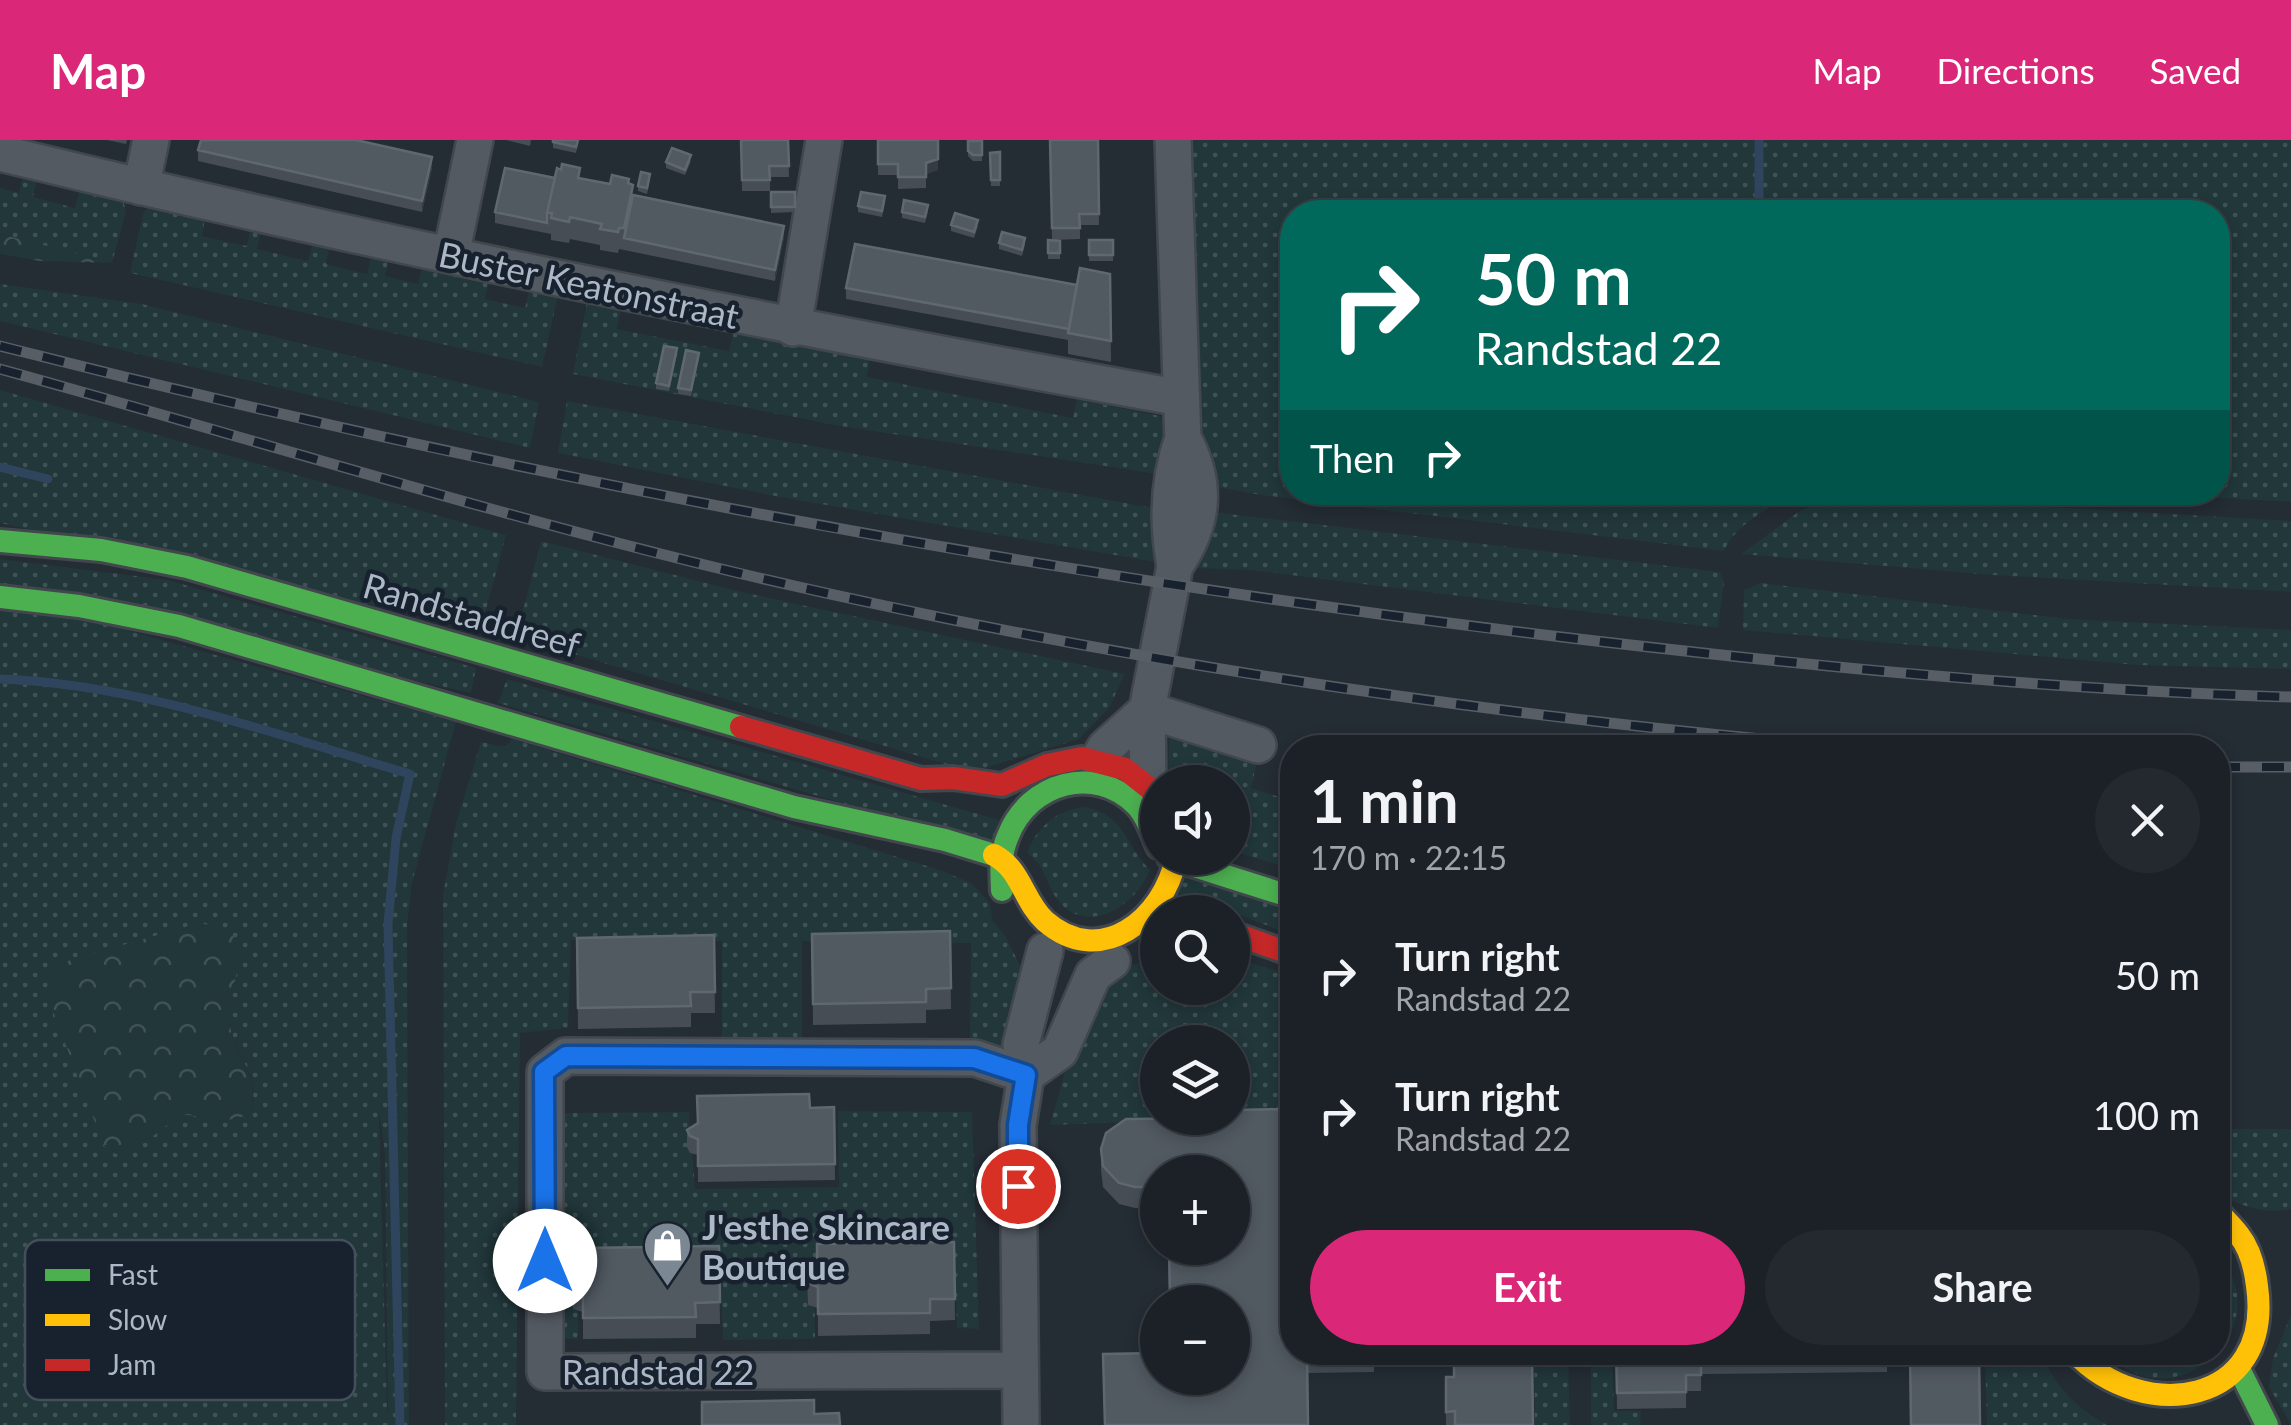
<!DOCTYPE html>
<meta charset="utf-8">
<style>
:root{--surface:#1b2127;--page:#24292f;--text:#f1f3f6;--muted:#a0a3a7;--line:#393e44;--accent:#db2777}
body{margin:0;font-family:Lato,sans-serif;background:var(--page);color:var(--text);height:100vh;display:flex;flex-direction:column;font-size:38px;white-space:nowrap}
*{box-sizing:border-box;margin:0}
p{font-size:32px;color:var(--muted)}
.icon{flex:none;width:55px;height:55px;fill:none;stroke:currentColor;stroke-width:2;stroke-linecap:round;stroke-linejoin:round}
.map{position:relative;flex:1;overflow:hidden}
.drawer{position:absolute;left:1280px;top:595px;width:950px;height:630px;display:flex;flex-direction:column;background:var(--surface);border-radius:40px;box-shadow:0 5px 15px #0003,0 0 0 2px var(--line)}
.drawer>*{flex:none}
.banner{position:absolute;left:1280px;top:60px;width:950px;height:305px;border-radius:40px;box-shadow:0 5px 15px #0003,0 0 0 2px var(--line);background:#00695c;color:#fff;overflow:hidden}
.controls{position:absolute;left:1140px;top:625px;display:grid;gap:20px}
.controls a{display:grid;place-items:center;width:110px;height:110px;border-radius:50%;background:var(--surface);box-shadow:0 5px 15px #0003,0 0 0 2px var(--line);font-size:50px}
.pin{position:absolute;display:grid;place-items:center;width:85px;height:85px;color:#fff;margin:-42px;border:5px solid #fff;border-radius:50%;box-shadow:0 2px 10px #0007}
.me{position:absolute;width:110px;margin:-55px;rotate:0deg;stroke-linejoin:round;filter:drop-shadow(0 0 8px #0008)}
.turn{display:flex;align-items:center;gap:35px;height:210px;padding:0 30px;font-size:45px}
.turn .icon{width:130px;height:130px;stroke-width:2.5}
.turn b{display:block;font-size:70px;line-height:85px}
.then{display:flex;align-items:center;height:95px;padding:0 30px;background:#0003;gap:20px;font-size:38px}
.round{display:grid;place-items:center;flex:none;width:105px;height:105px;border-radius:52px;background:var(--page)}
.overview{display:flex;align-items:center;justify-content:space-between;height:170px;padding:0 30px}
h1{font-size:60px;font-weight:700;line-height:75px}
.cta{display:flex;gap:20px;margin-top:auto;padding:20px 30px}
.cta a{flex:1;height:115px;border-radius:60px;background:var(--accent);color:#fff;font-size:40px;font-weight:700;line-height:115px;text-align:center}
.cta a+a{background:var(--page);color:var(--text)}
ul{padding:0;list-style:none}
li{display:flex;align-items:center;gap:30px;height:140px;padding:0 30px}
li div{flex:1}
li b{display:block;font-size:38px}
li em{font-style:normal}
header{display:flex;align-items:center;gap:60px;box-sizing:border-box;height:140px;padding:0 50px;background:var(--accent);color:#fff}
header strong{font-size:48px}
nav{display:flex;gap:55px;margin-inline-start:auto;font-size:35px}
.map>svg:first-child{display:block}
.green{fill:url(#green-dots);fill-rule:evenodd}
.forest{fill:url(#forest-crowns)}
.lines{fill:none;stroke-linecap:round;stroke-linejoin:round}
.stream{stroke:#2f455e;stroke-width:9}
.street-casing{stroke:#41474d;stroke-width:40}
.fast-casing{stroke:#41474d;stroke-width:28}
.slow-casing{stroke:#41474d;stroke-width:28}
.jam-casing{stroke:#41474d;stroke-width:28}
.street{stroke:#545a62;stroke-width:35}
.fast{stroke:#4caf50;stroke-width:22}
.slow{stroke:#ffc107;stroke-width:22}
.jam{stroke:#c62828;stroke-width:22}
.rail-casing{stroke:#585e66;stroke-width:11}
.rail{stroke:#18222e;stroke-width:8;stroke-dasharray:22;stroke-linecap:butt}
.wall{fill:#464d55}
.shaded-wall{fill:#343b42}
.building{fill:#515961;stroke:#5f6871;stroke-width:2.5}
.route-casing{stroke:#114b97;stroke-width:25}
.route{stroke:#1a73e8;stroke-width:18}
.labels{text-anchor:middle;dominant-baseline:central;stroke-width:9;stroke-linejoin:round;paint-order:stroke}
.street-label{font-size:35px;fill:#acb8c7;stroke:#18222e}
.poi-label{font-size:35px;font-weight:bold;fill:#acb8c7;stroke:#18222e;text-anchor:start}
.key{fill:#18222e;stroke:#444f5c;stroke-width:2.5}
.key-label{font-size:28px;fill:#acb8c7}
</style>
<header>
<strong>Map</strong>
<nav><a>Map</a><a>Directions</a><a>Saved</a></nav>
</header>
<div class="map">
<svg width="2291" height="1285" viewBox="0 0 2291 1285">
<defs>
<pattern id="green-dots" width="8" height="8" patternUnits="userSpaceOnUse" patternTransform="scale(2.5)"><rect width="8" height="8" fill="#21373a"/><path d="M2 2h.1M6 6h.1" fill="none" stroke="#3f5255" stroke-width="1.8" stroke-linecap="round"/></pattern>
<pattern id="forest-crowns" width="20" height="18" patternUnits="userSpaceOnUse" patternTransform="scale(2.5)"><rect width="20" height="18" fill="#21373a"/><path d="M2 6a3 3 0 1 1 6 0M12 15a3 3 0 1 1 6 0" fill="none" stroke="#3f5255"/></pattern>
</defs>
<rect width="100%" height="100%" fill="#242c34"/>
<path class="green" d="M1183 0H2291V362L2135 353 2218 352V72H1292V352L1795 353C1770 368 1736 383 1724 411L1261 355 1211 346 1199 284Z
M24 32 38 36 33 57 75 68 81 46 123 59 126 72 112 123 0 94V48L19 53Z
M152 64 206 74 202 96 247 106 251 87 261 90 257 109 308 121 314 100 330 103 326 124 367 134 372 113 389 117 385 136 418 144 423 124 489 139 485 159 525 168 531 145 559 151 542 227 130 133 143 73Z
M0 144 142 164 539 262 530 308 0 181Z
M587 162 621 168 617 189 729 211 735 185 871 212 867 237 1073 278 1077 259 1160 276 1170 290 1164 335 840 286 573 234Z
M0 250 506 395 481 489 0 383Z
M567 261 1158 369 1161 423 780 357 558 313Z
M1841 355 2291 381V452L1993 435 1741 414 1801 370Z
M1212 372 1720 432 1724 442 1718 488 1250 430 1193 428Z
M541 401 746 453 1125 534 1109 568 1079 599 972 632 516 497Z
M0 419 168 440 476 528 471 553 0 448Z
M1761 443 2069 479 2291 490V529L2137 525 1743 490 1744 450Z
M0 471 97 482 456 582 412 743 407 785 409 1285H0ZM242 806C239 826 227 866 230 885 235 918 264 936 249 975L224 981 182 974ZM379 972 385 1012 388 1271 387 1270Z
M507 539 999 680 990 706 498 563Z
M1169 598 1257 622 1251 648 1292 661V729L1233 711 1232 642H1168Z
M512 599 940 730 971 743 989 762 993 781 1006 797 1023 832 1009 908 970 906 971 803 802 801V903L722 906V801L571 800 568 888 520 893 516 1285H445L443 755 456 683 481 602 506 607Z
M1086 667C1126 676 1124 704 1150 730 1138 762 1093 795 1062 765 1046 749 1047 726 1027 713 1037 687 1057 669 1086 667Z
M1184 733 1292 765V795L1232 772H1216L1173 760Z
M1157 818 1158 848H1232L1233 818 1292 835V976L1050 985C1063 943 1081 852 1120 830 1131 824 1146 822 1157 818ZM1158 902H1232V978H1158Z
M838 971 972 972 979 1189 957 1188 955 1122 814 1124 815 1199 723 1200 720 1124 579 1125 578 1199H564L565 973 689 972 695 1049 839 1047Z
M2218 989H2291V1069C2263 1075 2243 1066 2218 1054Z
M2218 1114C2282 1188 2173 1285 2107 1213L2218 1212Z
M2291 1175V1285L2269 1247 2273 1218Z
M1534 1213H1568L1570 1285H1535Z
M1591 1213H1612L1614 1271H1641L1640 1285H1591Z
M1985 1213H2041C2054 1245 2076 1268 2107 1285H1987Z"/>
<path class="forest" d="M0 94 112 123 40 121 0 114Z
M199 783 224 788 243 806C239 826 227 866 230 885 235 919 263 936 249 975L224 981 182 974 144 1003 116 1014 104 1006 50 863 48 834 64 822Z"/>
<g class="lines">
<path class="stream" d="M1759 0V72
M0 327 48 339
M1760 352V360
M0 539C140 544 277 595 410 634L396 698 388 784 400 1285"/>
<defs>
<path id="street" d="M1173 0 1183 303
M0 13C391 108 785 187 1181 258
M141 47 151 0
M451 115 475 0
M793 188 824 0
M1183 298C1208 344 1204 383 1175 426 1167 383 1168 340 1183 298Z
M1147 570 1258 605
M1098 620 1105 608 1147 570
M1148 645 1147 570 1175 426
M1026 935 1060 911 1093 835 1112 821
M1019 1230 545 1232V932L566 916 975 918 1026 935
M1021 1285 1018 985 1026 935 1021 904 1045 811"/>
<path id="fast" d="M0 401 101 410 187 427 741 587
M0 457 79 466 179 486 794 667 945 700 994 715
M1169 718 1292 757
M1002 750C1001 731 1000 714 1008 696 1029 642 1095 624 1136 665 1147 676 1152 693 1158 707
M2241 1233 2267 1285"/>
<path id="slow" d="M994 715C1022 730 1023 761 1045 781 1101 830 1164 778 1176 718
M2074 1212C2143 1285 2274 1266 2257 1146 2255 1129 2250 1109 2239 1095 2233 1087 2225 1079 2218 1072"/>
<path id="jam" d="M741 587 921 639 953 638 1002 645 1047 625 1082 618 1125 629 1158 655
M1232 793 1292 814"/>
</defs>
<use href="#street" class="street-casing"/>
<use href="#fast" class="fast-casing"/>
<use href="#slow" class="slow-casing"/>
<use href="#jam" class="jam-casing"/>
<use href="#street" class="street"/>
<use href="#fast" class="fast"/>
<use href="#slow" class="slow"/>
<use href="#jam" class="jam"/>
<defs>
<path id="rail" d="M0 206C517 337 1040 436 1570 498 1810 526 2050 550 2291 557
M0 229C246 297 490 374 738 433 1108 520 1483 576 1862 608
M2218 627H2291"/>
</defs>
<use href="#rail" class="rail-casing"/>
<use href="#rail" class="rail"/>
</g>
<path class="wall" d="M107 0H127L126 4Z
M506 0H531L530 6Z
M553 0H579L576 13 553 8Z
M741 0H788L789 37H770V51H742Z
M878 0 938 30 926 34V48L898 49V35H878Z
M1050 0H1098L1099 85H1080V99L1052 100Z
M968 1H982V21H973L968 16Z
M198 10 432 28 422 72 198 21Z
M1000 12V46H991L990 13Z
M691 21 685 35 666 28V22Z
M555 38 580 39 610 44H629L633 55 784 97 775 141 624 110 619 109 618 113 600 110V105L570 99 569 103 551 100V94L495 83V72Z
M650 40 647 54 638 51V46Z
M771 52H795V72L771 73Z
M885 62 882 77 858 72V66Z
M928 71 925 83 902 78V72Z
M951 85 978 86 974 98 951 91Z
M1048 100 1060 101V119H1048Z
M1089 100H1113V121H1089Z
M999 103 1025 104 1022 116 999 109Z
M1110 134 1111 222 1068 214V200L846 159V148L1077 145Z
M677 214 669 251 656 249V243Z
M699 218 691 256 678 254V248Z
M950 791 951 869 926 870V883L813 885 812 794Z
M714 795 715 873H691V887L578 889 577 798Z
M1292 954V1212H1374V1232L1307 1233 1308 1285H1104L1103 1214 1158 1213V1238H1232V1162H1170L1169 1108H1232V1032H1158V1068H1135L1119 1064 1103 1047 1101 1030V1009L1106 993 1126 979 1232 978V970L1278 969 1285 958Z
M834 967 835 1040 698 1042V1015L690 1013 687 1007V990L810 968Z
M954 1102 955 1180 930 1181V1194L818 1196V1168L808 1165 807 1137Z
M719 1106 720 1184H696V1198L583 1199V1172L573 1169V1140Z
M1616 1212H1979L1910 1219H1887V1232L1701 1234V1251H1686V1268L1617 1269Z
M1446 1237 1533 1285H1446Z"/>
<path class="shaded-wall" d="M432 17V28L422 72V61Z
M938 19V30L926 34V23Z
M784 86V97L775 141V130Z"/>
<path class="building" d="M201 0H356L432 17 422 61 198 10Z
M553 0H578L576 7 553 2Z
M741 0H788L789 26H769L770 40H742Z
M878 0H938V19L926 23V37H898V24H878Z
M1050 0H1098L1099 74H1079L1080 88H1052Z
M968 1H982V15H973L968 11Z
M672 8 691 15 685 30 666 22Z
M1000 12V40H991L990 13Z
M562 24 580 28 578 38 610 44 612 35 629 39 628 43 633 45 624 88H619L618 92 600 89 602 84 570 77 569 82 551 78 552 73H547L557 28 561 30Z
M505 28 555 38 547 73V83L495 72Z
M641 32 650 34 647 48 638 46Z
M771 52H795V67H771Z
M861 52 885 56 882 71 858 66Z
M633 55 784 86 775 130 624 98Z
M904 60 928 65 925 77 902 72Z
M955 73 978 80 974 92 951 85Z
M1002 92 1025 98 1022 110 999 103Z
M1048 100 1060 101V113H1048Z
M1089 100H1113V115H1089Z
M855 104 1077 145 1069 189 846 148Z
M1080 128 1110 134 1111 201 1068 193Z
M664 206 677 208 669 246 656 243Z
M686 210 699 213 691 250 678 248Z
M950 791 951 848 926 849V862L813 864 812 794Z
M714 795 715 852H690L691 866 578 868 577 798Z
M809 954 810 968 834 967 835 1024 698 1026V999L690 996 687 990 698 983 697 956Z
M1292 954V1212H1307L1308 1285H1105L1103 1214 1158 1213V1238H1232V1162H1170L1169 1108H1232V1032H1158V1047H1135L1119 1043 1103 1026 1101 1009 1106 993 1126 979 1232 978V970L1278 969 1285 958Z
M954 1102 955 1159H930V1173L818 1174V1147L808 1143 807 1137 817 1132V1104Z
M719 1106 720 1162 695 1163 696 1177 583 1178V1151L573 1147V1140L582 1135V1108Z
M1454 1212H1532L1533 1285H1455V1271L1446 1272V1237H1454Z
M1616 1212H1887V1215L1701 1218V1235H1686V1252L1617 1253Z
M1910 1212H1979L1980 1285H1911Z
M814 1260V1274L839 1273 840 1285H702V1262Z"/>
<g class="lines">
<defs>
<path id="route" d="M545 1121 544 932 566 916 974 918 1026 935 1018 985V1046"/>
</defs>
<use href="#route" class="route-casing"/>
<use href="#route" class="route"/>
</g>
<defs>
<symbol id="shop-pin" viewBox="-11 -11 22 30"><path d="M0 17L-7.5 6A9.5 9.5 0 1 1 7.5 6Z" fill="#7c8794" stroke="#18222e"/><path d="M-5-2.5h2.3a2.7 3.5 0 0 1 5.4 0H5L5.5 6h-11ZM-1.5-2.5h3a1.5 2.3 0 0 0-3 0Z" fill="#fff"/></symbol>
</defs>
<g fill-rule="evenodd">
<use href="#shop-pin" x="640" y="1078" width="55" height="75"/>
</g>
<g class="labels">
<g class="street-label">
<text transform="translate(589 144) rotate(12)">Buster Keatonstraat</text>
<text transform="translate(472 474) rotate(16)">Randstaddreef</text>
<text x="658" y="1231">Randstad 22</text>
</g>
<g class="poi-label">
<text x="702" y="1086">J'esthe Skincare<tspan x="702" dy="40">Boutique</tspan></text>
</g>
</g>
<rect x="25" y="1100" width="330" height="160" rx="15" class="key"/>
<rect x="45" y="1129" width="45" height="12" fill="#4caf50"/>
<rect x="45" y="1174" width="45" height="12" fill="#ffc107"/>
<rect x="45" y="1219" width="45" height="12" fill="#c62828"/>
<g class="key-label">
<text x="108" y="1145">Fast</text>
<text x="108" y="1190">Slow</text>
<text x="108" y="1235">Jam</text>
</g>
</svg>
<div class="controls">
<a><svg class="icon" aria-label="sound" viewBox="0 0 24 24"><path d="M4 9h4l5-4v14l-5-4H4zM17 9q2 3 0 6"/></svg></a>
<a><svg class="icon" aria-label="search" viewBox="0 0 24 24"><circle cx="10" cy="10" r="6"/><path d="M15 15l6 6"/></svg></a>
<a><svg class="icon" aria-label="layers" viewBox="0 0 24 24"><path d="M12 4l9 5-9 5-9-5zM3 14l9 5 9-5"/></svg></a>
<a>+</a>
<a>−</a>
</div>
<div class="pin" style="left:1018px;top:1046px;background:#d93025"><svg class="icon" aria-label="arrive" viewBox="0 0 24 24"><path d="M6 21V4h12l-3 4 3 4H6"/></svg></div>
<svg class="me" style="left:545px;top:1121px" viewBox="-20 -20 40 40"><circle r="19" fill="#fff"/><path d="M0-13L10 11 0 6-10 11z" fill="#1a73e8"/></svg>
<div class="banner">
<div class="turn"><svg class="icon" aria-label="right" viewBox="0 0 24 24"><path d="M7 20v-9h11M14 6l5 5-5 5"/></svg><div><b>50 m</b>Randstad 22</div></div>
<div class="then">Then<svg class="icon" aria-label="right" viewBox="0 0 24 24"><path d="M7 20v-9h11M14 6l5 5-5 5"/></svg></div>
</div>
<section class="drawer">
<div class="overview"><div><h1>1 min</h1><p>170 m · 22:15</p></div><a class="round"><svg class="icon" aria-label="close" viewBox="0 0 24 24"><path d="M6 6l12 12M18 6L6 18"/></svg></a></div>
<ul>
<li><svg class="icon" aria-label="right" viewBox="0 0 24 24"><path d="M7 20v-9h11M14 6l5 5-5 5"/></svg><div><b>Turn right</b><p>Randstad 22</p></div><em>50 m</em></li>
<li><svg class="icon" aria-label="right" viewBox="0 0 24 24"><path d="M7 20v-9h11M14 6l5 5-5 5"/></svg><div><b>Turn right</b><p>Randstad 22</p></div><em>100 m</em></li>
</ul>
<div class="cta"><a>Exit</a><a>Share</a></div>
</section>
</div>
